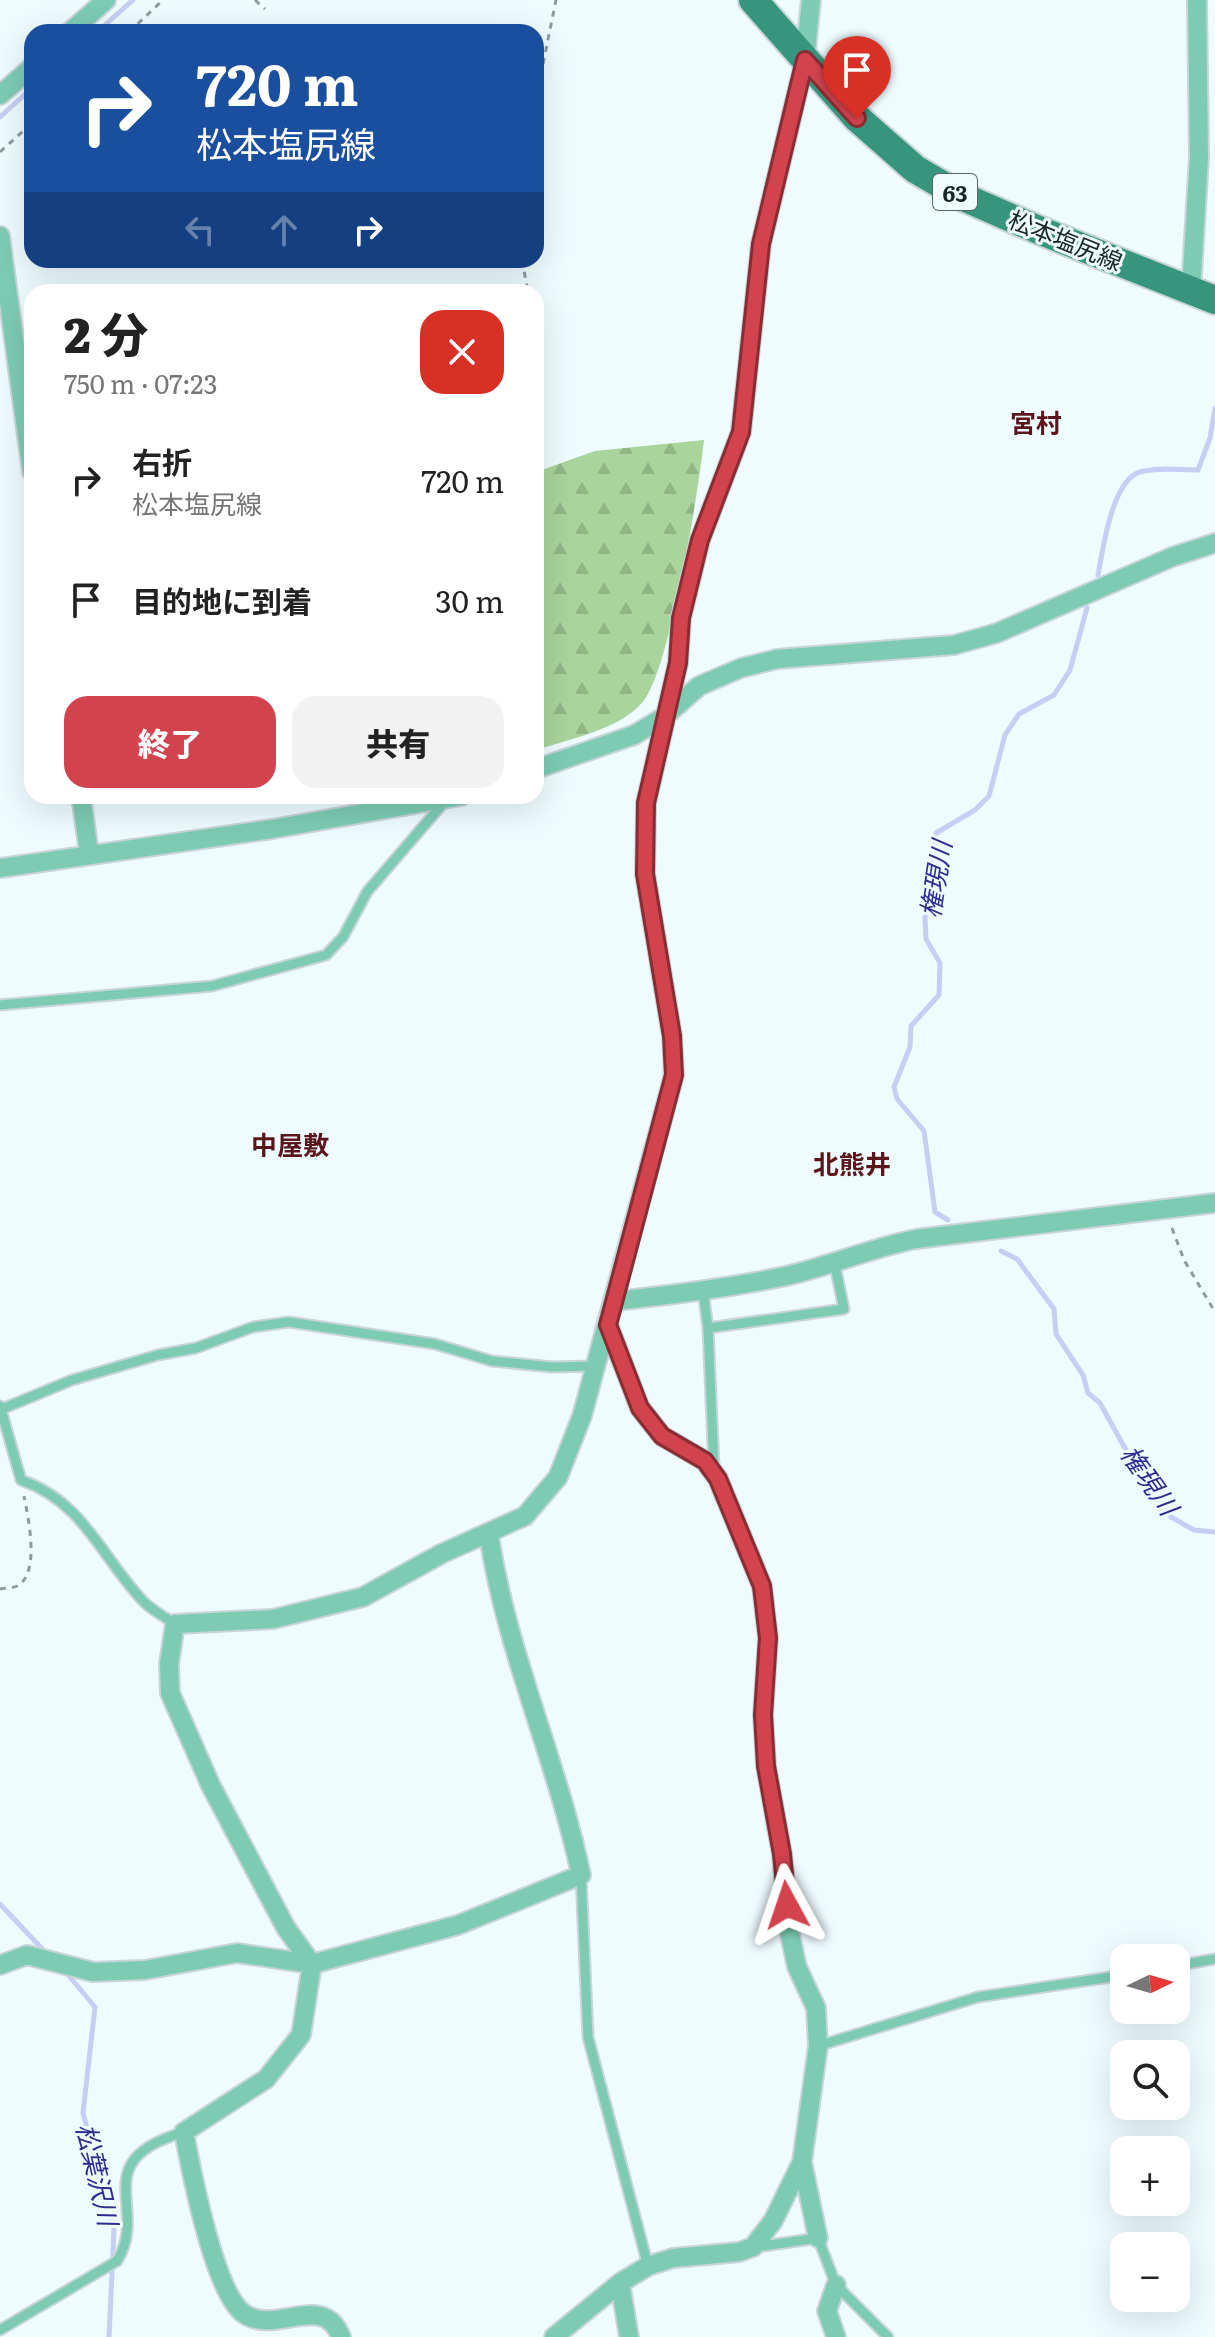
<!DOCTYPE html>
<html lang="ja">
<meta charset="utf-8">
<style>
:root{--surface:#fff;--page:#f2f2f2;--text:#222;--muted:#767676;--accent:#d3434e}
body{margin:0;font-family:Literata,"Noto Sans JP",serif;background:var(--page);color:var(--text);height:100vh;display:flex;flex-direction:column;font-size:30px;white-space:nowrap}
*{box-sizing:border-box;margin:0}
p{font-size:26px;color:var(--muted)}
.icon{flex:none;width:44px;height:44px;fill:none;stroke:currentColor;stroke-width:2;stroke-linecap:round;stroke-linejoin:round}
.map{position:relative;flex:1;overflow:hidden}
.side{position:absolute;left:24px;top:284px;width:520px;height:520px;display:flex;flex-direction:column;background:var(--surface);border-radius:24px;box-shadow:0 8px 32px #0002}
.side>*{flex:none}
.hud{position:absolute;left:24px;top:24px;width:520px;height:244px;border-radius:24px;box-shadow:0 8px 32px #0002;background:#1a4fa0;color:#fff;overflow:hidden}
.needle{width:52px;rotate:85deg}
.buttons{position:absolute;left:1110px;top:1944px;display:grid;gap:16px}
.buttons a{display:grid;place-items:center;width:80px;height:80px;border-radius:16px;background:var(--surface);box-shadow:0 8px 32px #0002;font-size:40px}
.pin{position:absolute;display:grid;place-items:center;width:68px;height:68px;color:#fff;margin:-82px -34px;border-radius:50% 50% 50% 0;rotate:-45deg;box-shadow:0 0 8px #0007}
.pin .icon{rotate:45deg}
.me{position:absolute;width:88px;margin:-44px;rotate:355deg;stroke-linejoin:round;filter:drop-shadow(0 0 6px #0008)}
.turn{display:flex;align-items:center;gap:28px;height:168px;padding:0 40px;font-size:36px}
.turn .icon{width:104px;height:104px;stroke-width:2.5}
.turn b{display:block;font-size:56px;line-height:68px}
.lanes{display:flex;align-items:center;height:76px;padding:0 40px;background:#0003;justify-content:center;gap:40px;direction:ltr}
.lanes .off{opacity:.35}
.round{display:grid;place-items:center;flex:none;width:84px;height:84px;border-radius:24px;background:var(--page)}
.overview{display:flex;align-items:center;justify-content:space-between;height:136px;padding:0 40px}
h1{font-size:48px;font-weight:800;line-height:60px}
.action{display:flex;gap:16px;margin-top:auto;padding:16px 40px}
.action a{flex:1;height:92px;border-radius:24px;background:var(--accent);color:#fff;font-size:32px;font-weight:800;line-height:92px;text-align:center}
.action a+a{background:var(--page);color:var(--text)}
ul{padding:0;list-style:none}
li{display:flex;align-items:center;gap:24px;height:120px;padding:0 40px}
li div{flex:1}
li b{display:block;font-size:30px}
li em{font-style:normal}
.map>svg:first-child{display:block}
.forest{fill:url(#forest-firs)}
.lines{fill:none;stroke-linecap:round;stroke-linejoin:round}
.stream{stroke:#c7cef3;stroke-width:5}
.service-casing{stroke:#c7d5d8;stroke-width:13}
.minor-casing{stroke:#c7d5d8;stroke-width:22}
.primary-casing{stroke:#c7d5d8;stroke-width:32}
.path{stroke:#8e9c9f;stroke-width:3;stroke-dasharray:6 6;stroke-linecap:butt}
.service{stroke:#7dcbb3;stroke-width:9}
.minor{stroke:#7dcbb3;stroke-width:18}
.primary{stroke:#37957d;stroke-width:28}
.route-casing{stroke:#892c33;stroke-width:20}
.route{stroke:#d3434e;stroke-width:14}
.labels{text-anchor:middle;dominant-baseline:central;stroke-width:6;stroke-linejoin:round;paint-order:stroke}
.shield{fill:#eefcff;stroke:#586668;stroke-width:2}
.shield-label{font-size:22px;font-weight:bold;fill:#182628}
.street-label{font-size:24px;fill:#182628;stroke:#eefcff}
.neighbourhood-label{font-size:26px;font-weight:bold;fill:#5b161c;stroke:#eefcff}
.water-label{font-size:26px;font-style:italic;fill:#2f2c8f;stroke:#eefcff}
</style>
<div class="map">
<svg width="1215" height="2337" viewBox="0 0 1215 2337">
<defs>
<pattern id="forest-firs" width="22" height="20" patternUnits="userSpaceOnUse" patternTransform="scale(2)"><rect width="22" height="20" fill="#a9d49b"/><path d="M5 1l3.5 6h-7zM16 11l3.5 6h-7z" fill="#91b686"/></pattern>
</defs>
<rect width="100%" height="100%" fill="#eefcff"/>
<path class="forest" d="M704 440C699 488 670 672 642 703 618 730 569 739 536 750V472L595 451Z"/>
<g class="lines">
<path class="stream" d="M97 32 133 0
M0 117 32 88
M1098 575C1103 549 1112 480 1140 472 1157 467 1180 470 1198 470L1210 438 1215 408
M948 1220 935 1212 924 1131 897 1099 894 1087 910 1047 911 1026 939 995 940 963 926 939 925 918 936 833 975 810 989 796 1005 735 1019 714 1054 695 1070 670 1087 608
M1001 1251 1017 1259 1054 1309 1056 1334 1083 1375 1088 1393 1100 1403 1132 1461 1171 1517 1194 1530 1215 1532
M0 1904 48 1955
M64 1970 95 2007 83 2113 114 2229 109 2337"/>
<defs>
<path id="service" d="M0 1005 212 986 326 955 343 937 367 892 446 800
M703 1291 708 1328 844 1309 834 1261
M708 1328 714 1468
M0 1406 21 1480C84 1502 101 1557 144 1602 153 1611 165 1617 175 1624
M2 1409 72 1380 158 1355 196 1348 253 1327 289 1322 435 1344 492 1361 552 1367 594 1366
M581 1875 588 2037 648 2266
M1176 1966 1215 1959
M818 2046 978 1997 1124 1975
M756 2247 818 2238 836 2285 888 2337
M0 2330 117 2261C150 2208 85 2161 184 2132"/>
<path id="minor" d="M70 32 106 0
M0 95 32 67
M0 236 32 472
M1191 290 1199 157 1197 0
M536 769 634 735 664 717 699 686 741 668 777 659 954 645 997 633 1172 557 1215 543
M81 796 89 853
M0 868 272 829 461 796
M615 1301C672 1295 730 1288 786 1276 830 1266 871 1248 916 1239L1215 1203
M608 1325 640 1408 662 1436 705 1461 718 1479 762 1586 768 1638 763 1715 766 1766 782 1854 789 1930 797 1967 816 2008 818 2046 802 2162 818 2238
M0 1965 27 1955 93 1972 145 1970 237 1953 312 1964 458 1925 581 1875C557 1760 506 1651 489 1535
M620 2283 629 2337
M341 2337C323 2290 275 2337 243 2313 214 2291 191 2170 184 2132L266 2079 301 2035 312 1964 286 1928 211 1786 170 1693 169 1664 175 1624 273 1619 363 1597 441 1554 525 1516 558 1477 582 1416 674 1075 672 1036 645 874 646 803 678 663 681 618 700 540 741 432 761 244 805 60 811 0
M554 2337 620 2283 648 2266 673 2258 739 2252 753 2247 773 2221 802 2162
M836 2337 827 2311 836 2285"/>
<path id="primary" d="M753 0 857 118 915 169 961 196 1041 231 1215 300"/>
</defs>
<use href="#service" class="service-casing"/>
<use href="#minor" class="minor-casing"/>
<use href="#primary" class="primary-casing"/>
<path class="path" d="M255 0 265 9
M129 32 163 0
M536 99 556 0
M0 152 32 123
M522 260 528 292
M536 332 541 360
M1172 1228 1184 1260 1215 1312
M0 1589C6 1588 15 1588 19 1585 40 1570 28 1517 24 1496"/>
<use href="#service" class="service"/>
<use href="#minor" class="minor"/>
<use href="#primary" class="primary"/>
</g>
<g class="lines">
<defs>
<path id="route" d="M787 1905 782 1854 766 1766 763 1715 768 1638 762 1586 718 1479 705 1461 662 1436 640 1408 608 1325 674 1075 672 1036 645 874 646 803 678 663 681 618 700 540 741 432 761 244 805 60 857 118"/>
</defs>
<use href="#route" class="route-casing"/>
<use href="#route" class="route"/>
</g>
<g class="labels">
<rect class="shield" x="933" y="174" width="44" height="36" rx="6"/>
<g class="shield-label">
<text x="955" y="192">63</text>
</g>
<g class="street-label">
<text transform="translate(1066 239) rotate(22)">松本塩尻線</text>
</g>
<g class="neighbourhood-label">
<text x="1036" y="421">宮村</text>
<text x="290" y="1143">中屋敷</text>
<text x="852" y="1162">北熊井</text>
</g>
<g class="water-label">
<text transform="translate(934 879) rotate(-81)">権現川</text>
<text transform="translate(1151 1479) rotate(55)">権現川</text>
<text transform="translate(99 2174) rotate(77)">松葉沢川</text>
</g>
</g>
</svg>
<div class="buttons">
<a><svg class="needle" viewBox="-14 -14 28 28"><path d="M0-13l5 13h-10z" fill="#e53935"/><path d="M0 13l5-13h-10z" fill="#767676"/></svg></a>
<a><svg class="icon" aria-label="search" viewBox="0 0 24 24"><circle cx="10" cy="10" r="6"/><path d="M15 15l6 6"/></svg></a>
<a>+</a>
<a>−</a>
</div>
<div class="pin" style="left:857px;top:118px;background:#d93025"><svg class="icon" aria-label="arrive" viewBox="0 0 24 24"><path d="M6 21V4h12l-3 4 3 4H6"/></svg></div>
<svg class="me" style="left:787px;top:1905px" viewBox="-20 -20 40 40"><path d="M0-17L14 15 0 8-14 15z" fill="#d3434e" stroke="#fff" stroke-width="4"/></svg>
<div class="hud">
<div class="turn"><svg class="icon" aria-label="right" viewBox="0 0 24 24"><path d="M7 20v-9h11M14 6l5 5-5 5"/></svg><div><b>720 m</b>松本塩尻線</div></div>
<div class="lanes"><svg class="icon off" aria-label="left" viewBox="0 0 24 24"><path d="M17 20v-9H6M10 6l-5 5 5 5"/></svg><svg class="icon off" aria-label="ahead" viewBox="0 0 24 24"><path d="M12 20V5M6 11l6-6 6 6"/></svg><svg class="icon" aria-label="right" viewBox="0 0 24 24"><path d="M7 20v-9h11M14 6l5 5-5 5"/></svg></div>
</div>
<section class="side">
<div class="overview"><div><h1>2 分</h1><p>750 m · 07:23</p></div><a class="round" style="background:#d93025;color:#fff"><svg class="icon" aria-label="close" viewBox="0 0 24 24"><path d="M6 6l12 12M18 6L6 18"/></svg></a></div>
<ul>
<li><svg class="icon" aria-label="right" viewBox="0 0 24 24"><path d="M7 20v-9h11M14 6l5 5-5 5"/></svg><div><b>右折</b><p>松本塩尻線</p></div><em>720 m</em></li>
<li><svg class="icon" aria-label="arrive" viewBox="0 0 24 24"><path d="M6 21V4h12l-3 4 3 4H6"/></svg><div><b>目的地に到着</b></div><em>30 m</em></li>
</ul>
<div class="action"><a>終了</a><a>共有</a></div>
</section>
</div>
